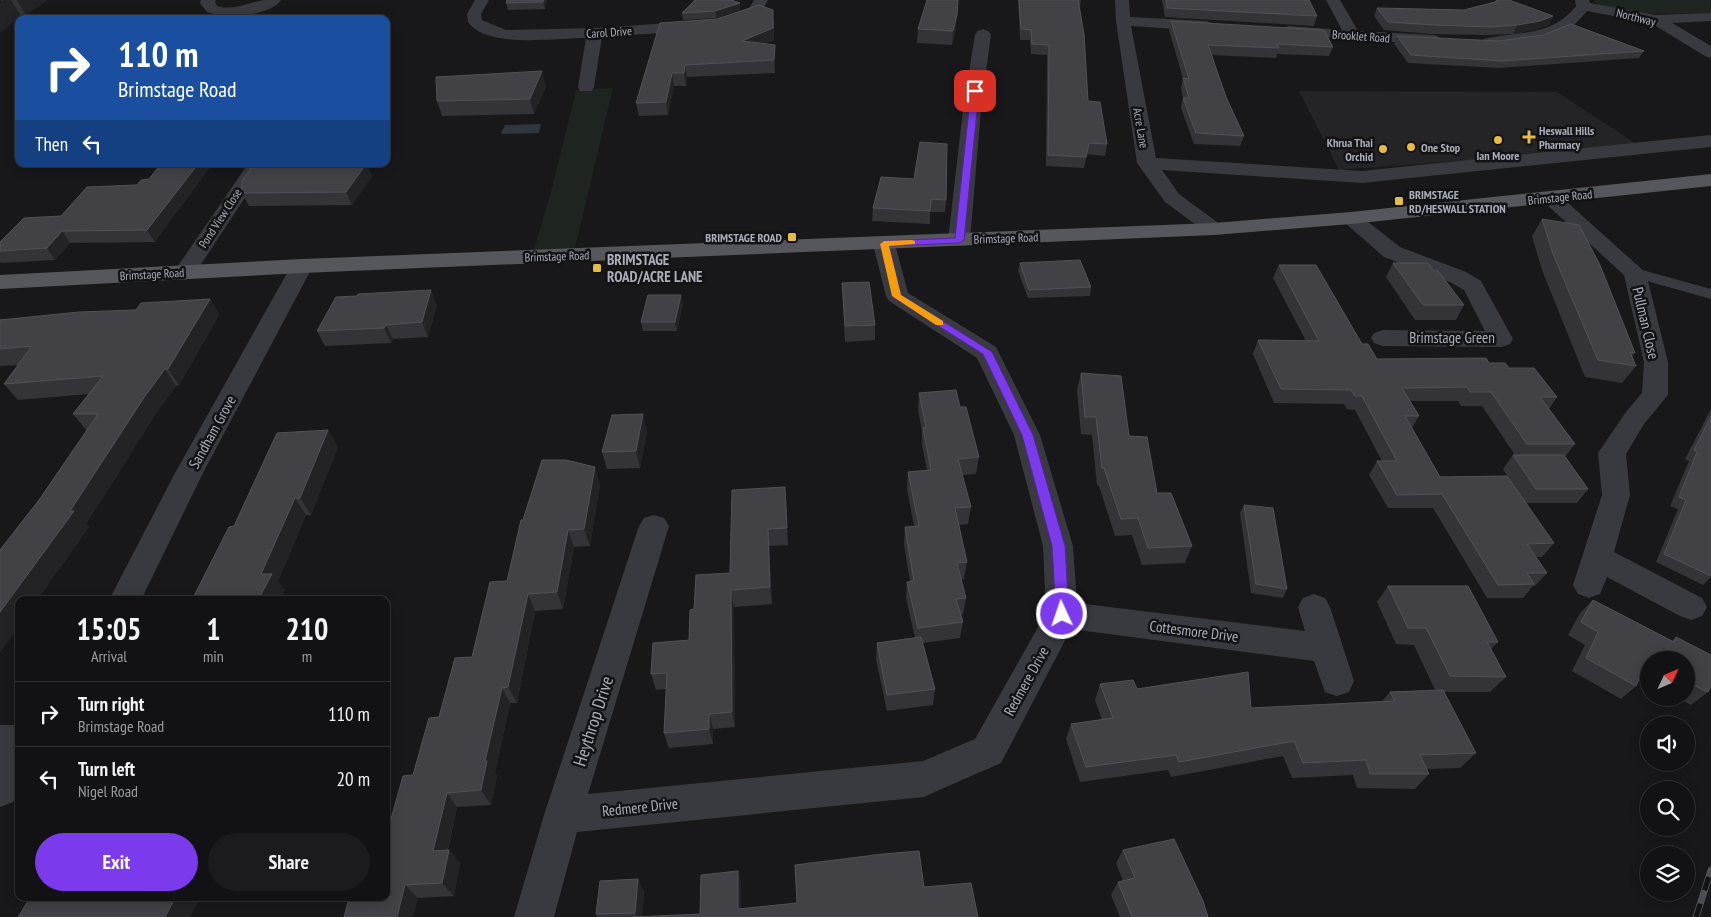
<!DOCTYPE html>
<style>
:root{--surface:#121214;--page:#1b1b1d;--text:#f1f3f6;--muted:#9c9ea0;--line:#313234;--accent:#7c3aed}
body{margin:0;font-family:"PT Sans Narrow",sans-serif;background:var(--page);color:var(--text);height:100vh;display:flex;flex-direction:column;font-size:19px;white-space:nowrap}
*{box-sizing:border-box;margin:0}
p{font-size:16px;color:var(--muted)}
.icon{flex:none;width:28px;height:28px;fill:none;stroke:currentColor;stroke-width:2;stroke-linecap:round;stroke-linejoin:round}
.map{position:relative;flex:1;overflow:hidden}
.side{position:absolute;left:15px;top:596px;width:375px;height:305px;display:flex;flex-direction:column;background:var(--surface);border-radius:10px;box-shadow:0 2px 12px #0003,0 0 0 1px var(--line)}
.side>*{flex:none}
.guide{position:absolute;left:15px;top:15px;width:375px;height:152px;border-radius:10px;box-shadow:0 2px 12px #0003,0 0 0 1px var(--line);background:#1a4fa0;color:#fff;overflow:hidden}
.needle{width:32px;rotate:46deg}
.fabs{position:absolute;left:1640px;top:651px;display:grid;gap:10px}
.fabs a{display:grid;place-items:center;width:55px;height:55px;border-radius:50%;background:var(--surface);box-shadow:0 2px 12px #0003,0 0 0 1px var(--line);font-size:25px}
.pin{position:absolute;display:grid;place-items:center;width:42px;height:42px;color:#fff;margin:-21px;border-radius:10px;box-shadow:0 2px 8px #0006}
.me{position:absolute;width:55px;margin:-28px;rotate:357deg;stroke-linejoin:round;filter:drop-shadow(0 0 4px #0008)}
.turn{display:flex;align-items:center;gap:18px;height:105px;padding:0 20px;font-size:22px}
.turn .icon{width:65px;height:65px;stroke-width:2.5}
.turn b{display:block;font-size:35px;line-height:42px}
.then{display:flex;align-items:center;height:48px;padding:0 20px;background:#0003;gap:10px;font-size:19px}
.eta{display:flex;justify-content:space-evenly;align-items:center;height:85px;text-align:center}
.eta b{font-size:30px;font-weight:600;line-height:35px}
.action{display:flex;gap:10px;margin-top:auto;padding:10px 20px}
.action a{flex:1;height:58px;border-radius:30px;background:var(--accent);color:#fff;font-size:20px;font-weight:600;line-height:58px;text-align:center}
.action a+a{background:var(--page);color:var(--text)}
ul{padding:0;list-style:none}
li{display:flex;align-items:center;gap:15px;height:65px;padding:0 20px;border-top:1px solid var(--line)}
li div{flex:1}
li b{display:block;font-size:19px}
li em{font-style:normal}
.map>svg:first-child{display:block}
.built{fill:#242427}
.green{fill:#1e2520}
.water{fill:#2f363d}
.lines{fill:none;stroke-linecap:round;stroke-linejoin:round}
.lane{fill:#393a3f;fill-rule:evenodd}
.street{fill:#393a3f;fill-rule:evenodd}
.primary{fill:#55575d;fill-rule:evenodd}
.rail-casing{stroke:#4c4e54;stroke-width:7}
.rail{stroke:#131315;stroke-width:5;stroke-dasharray:14;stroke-linecap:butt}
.wall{fill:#343438;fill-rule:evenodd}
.shaded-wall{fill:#232326}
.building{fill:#414146;stroke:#515258}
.route{fill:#7c3aed;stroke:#51269a}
.slow{fill:#f59e0b}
.poi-dot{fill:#e6bd44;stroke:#131315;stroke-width:2}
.labels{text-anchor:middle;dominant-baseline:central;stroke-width:5;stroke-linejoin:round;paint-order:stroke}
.far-street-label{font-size:12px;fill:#abaeb9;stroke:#131315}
.far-poi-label{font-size:12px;font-weight:bold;fill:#abaeb9;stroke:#131315;text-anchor:start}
.poi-label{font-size:15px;font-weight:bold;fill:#abaeb9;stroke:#131315;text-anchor:start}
.street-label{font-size:15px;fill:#abaeb9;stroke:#131315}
.near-street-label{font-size:18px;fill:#abaeb9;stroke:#131315}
</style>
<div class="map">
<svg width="1711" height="917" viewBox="0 0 1711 917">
<rect width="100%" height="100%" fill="#18181a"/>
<path class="built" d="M1299 91 1557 92 1641 147 1339 170Z"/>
<path class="green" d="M1593 0H1711V13L1641 14 1598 4Z
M613 88 574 252 533 253 551 192 576 90Z"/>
<path class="water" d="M541 124 539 133 501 134 505 125Z"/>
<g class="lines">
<path class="lane" d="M1635 268 1711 289V299L1629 276 1627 273 1629 270Z"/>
<path class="street" d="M201 0H216L215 2 217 6C235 11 249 2 265 0 270 0 276 0 281 0 269 17 225 19 207 12L200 3Z
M475 0H489L481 14 482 20 506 30 595 28 716 20 749 9 754 0H768L760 15 718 29 602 37 594 87 592 91H580L578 87 586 38C557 38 486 49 468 22L467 14Z
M1115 0H1129L1130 17 1207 21 1212 23 1215 26 1212 29 1207 31 1131 26 1156 158 1362 171 1711 135V147L1362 183 1162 170 1179 194 1221 225 1224 229 1221 233 1214 235 1207 233 1165 202 1137 163 1116 21Z
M1326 0H1340L1358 31 1434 35 1439 37 1442 40 1439 43 1434 45 1284 34 1281 31 1284 28 1289 26 1342 30Z
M1575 0H1589L1590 3 1655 15 1711 13V21L1672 23 1711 46V58L1705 56 1651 23 1587 11C1581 18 1575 25 1567 30 1549 40 1504 50 1484 45L1481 42 1484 39C1519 30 1550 38 1576 6Z
M983 29 988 31 991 34 981 110 970 240 967 245 959 246 951 245 948 240 963 110 975 34 978 31Z
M248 164H267L192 278 184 280 176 278 173 273Z
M1551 192 1558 194 1646 273 1668 362V395L1644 424 1626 454 1630 495 1614 552 1702 598 1707 607 1702 616 1691 620 1680 616 1607 577 1600 594 1589 598 1578 594 1573 585 1602 495 1598 453 1626 412 1642 393 1644 362 1624 275 1544 202 1541 198 1544 194Z
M1351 212 1358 214 1400 247 1466 272 1481 281 1513 339 1510 344 1501 347 1383 346 1374 343 1371 338 1374 333 1383 330 1485 331 1464 290 1450 282 1384 257 1344 222 1341 218 1344 214Z
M884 238 892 239 895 244 908 293 996 347 1040 435 1073 546 1077 603 1305 631 1298 607 1303 598 1314 594 1325 598 1330 607 1354 681 1349 692 1337 696 1325 692 1314 661 1071 629 1001 763 937 791 924 797 577 832 554 917H514L544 815 639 526 644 518 654 515 664 518 669 526 588 794 923 761 975 739 1046 613 1043 546 1014 435 977 358 889 301 886 296 873 244 876 239Z
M302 259 310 261 313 266 203 473 141 600H109L175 473 291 266 294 261Z
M0 725H19V794L13 802 0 807Z"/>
<path class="primary" d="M1711 174V186L1351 224 1214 235 302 273 0 289V275L302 259 1214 223 1351 212Z"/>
<defs>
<path id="rail" d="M1696 917 1711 870"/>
</defs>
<use href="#rail" class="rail-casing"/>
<use href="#rail" class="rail"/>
</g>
<path class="wall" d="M0 0H47L26 15 21 16Z
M507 0H547L545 9 508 10 506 3Z
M1018 0H1081L1080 6 1088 101 1107 144 1105 156 1087 154 1084 168 1046 166 1047 55 1031 54 1030 40H1020Z
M1162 0H1309L1317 16 1314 26 1165 17Z
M740 3V10L716 18 683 20 682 13Z
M1377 8 1553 16 1549 25 1536 29 1513 34 1487 35 1431 34 1384 30 1374 16Z
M1171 21 1333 47 1329 56 1277 54 1276 58 1211 55 1226 97 1244 136 1240 146 1194 144 1181 108 1183 98 1181 88 1183 79 1169 30Z
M774 22V40L765 44 775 45V73L687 77 686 86H674L668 115 639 116 636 103 660 23Z
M918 29H956L952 45 917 43Z
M1397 36 1644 51 1639 58 1499 68 1408 63 1394 44Z
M546 86 534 114 442 116 437 101Z
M161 164H218L215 168H209L155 242 70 243 55 260 1 263 0 262V242L61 216 137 185 149 179Z
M343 164H366L372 176 352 205 249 206 242 193Z
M881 177 946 200 945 212H930V224L872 221 873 208Z
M1542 219 1635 353 1632 356 1636 366 1622 383 1585 377 1542 270 1532 236Z
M1020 263 1091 287 1090 296 1028 298 1018 271Z
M1393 263 1434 271 1464 305 1456 320H1415L1386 277Z
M1279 265 1362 344 1377 359 1489 363 1509 368 1557 397 1549 409 1575 444 1565 457 1588 489 1577 503H1526L1554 543 1542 557H1536L1547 573 1535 586H1533L1523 598H1487L1433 508H1388L1369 475 1377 461H1382L1355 410 1347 409 1344 404 1274 403 1253 354 1258 340 1306 341 1273 278ZM1410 401H1458L1461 406H1482L1515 455H1513L1503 469 1513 485 1440 477 1412 428 1419 416Z
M842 283 875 325V340L845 342Z
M210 299 219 315 179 385 176 386 157 412 86 524 89 527 37 600H19V626L0 652V550L39 500 87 431 73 414 89 394 18 400 4 384 18 365 0 366V320L136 310Z
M683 304 677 331H643L641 322Z
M437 305 428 337 393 339 391 343 325 346 317 331Z
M1081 373 1129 436 1157 493 1192 546 1185 563 1142 565 1132 535 1115 536 1099 486 1097 485 1092 435 1081 434 1077 390Z
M919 393 960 407 979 457 976 474 962 475 971 507 968 524 959 525 967 562 964 579 961 580 966 598 963 614 960 615 963 622 960 638 923 643 935 689 933 705 887 711 876 659 877 643 915 638 906 598 907 582 910 581 904 544 905 527 914 526 907 489 908 472 927 470 922 445V432L918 410Z
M1711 409V577L1703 585 1656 562 1678 509 1670 506 1689 461 1685 459Z
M328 430 338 447 311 515H306L278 581 285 590 234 526Z
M647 431 640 468 607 469 602 452Z
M600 484 590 546 574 547 563 609 535 611 517 703H510L495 773 497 776 491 805 457 807 448 850H449L460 863 454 896 418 898H386L413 775 439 717 472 657 507 581 523 520Z
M785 487 788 545 769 546 772 604 734 607 735 727 713 729V744L669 748 664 733 666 689 656 690 651 674 689 640 694 609 730 573Z
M1244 505 1287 589 1283 598 1251 593 1240 513Z
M1388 586 1498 642 1491 649 1506 677 1490 692H1444L1476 753 1460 768 1427 769 1429 774 1415 789 1357 788 1353 775 1292 778 1283 756 1171 777 1168 770 1080 782 1066 739 1071 724 1102 720 1095 700 1100 684 1251 708 1382 701 1390 692 1435 690 1414 645 1396 644 1377 602Z
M1593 600 1672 641 1676 637 1708 692 1691 705 1678 698H1686V660H1649V681L1640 676 1636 686 1621 699 1572 671 1585 645 1568 635 1580 613Z
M1123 850 1208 917H1120L1111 895 1118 882 1123 881 1116 863Z
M738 871 741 884V909L797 903 924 887 978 917H597L596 914 638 879 644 892 642 917 700 914Z"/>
<path class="shaded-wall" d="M3 0H11L21 16 0 33V2Z
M17 0H47L26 15Z
M544 0H547L545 9 543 2Z
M740 3V10L716 18 715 11Z
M773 10 774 40 743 54 742 41Z
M957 15 956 29 952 45 953 31Z
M1553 16 1549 25 1536 29 1513 34 1517 25Z
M775 45V73L774 60Z
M685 65 687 77 686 86 684 73Z
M542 71 546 86 534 114 530 99Z
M672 73 674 86 668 115 666 102Z
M198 164H207L209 168 155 242 147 230Z
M213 164H218L215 168Z
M366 164 372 176 352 205 346 192Z
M62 231 70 243 55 260 47 248Z
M431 290 437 305 428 337 422 322Z
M681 295 683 304 677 331 675 322Z
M210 299 219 315 179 385 168 369Z
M386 325 393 339 391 343 384 328Z
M165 369 176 386 157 412 86 524 89 527 37 600H19V626L0 652V612L70 511 145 396Z
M643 414 647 431 640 468 636 451Z
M328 430 338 447 311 515 300 498Z
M595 467 600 484 590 546 584 529Z
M295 498 306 515 278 581 285 590 280 600H258L261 574Z
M768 529 769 546 772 604 770 587Z
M568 530 574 547 563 609 557 592Z
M731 590 734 607 735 727 732 712Z
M528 594 535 611 517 703 508 687Z
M502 688 510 703 495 773 497 776 491 805 481 790 485 761Z
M709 714 713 729V744L709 729Z
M447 793 457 807 444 864 433 851Z
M449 850 460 863 454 896 442 883Z
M738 871 741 884 742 917 738 909Z
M638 879 644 892 642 917H637L635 913Z
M405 885 418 898 413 917H397Z
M175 898H200L190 917H165Z"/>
<path class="building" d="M507 0H544L543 2 506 3Z
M695 0H731L740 3 715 11 682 13Z
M927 0H958L957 15 953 31 918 29Z
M1019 0H1078L1084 34 1088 101 1100 102 1107 144 1089 143 1086 157 1048 155 1049 45 1032 44 1031 30 1021 29Z
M1166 0H1309L1317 16 1167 8Z
M1497 0H1509L1553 16 1540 21 1517 25 1491 27 1435 25 1388 22 1377 8 1464 10 1495 2Z
M759 5 773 10V28L742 41 775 45 774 60 685 65 684 73H672L666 102 636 103 660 23 717 19Z
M255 15 256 19H229Z
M1171 21 1324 30 1333 47 1277 44 1279 48 1208 45 1226 97 1244 136 1196 133 1183 98H1189L1183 78 1189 79Z
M1571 24 1644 51 1502 61 1411 55 1397 36 1499 41 1543 35Z
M542 71 530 99 437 101 436 77Z
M920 142 947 144 946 200 931 199 930 211 873 208 881 177 914 179Z
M161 164H198L147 230 62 231 47 248 0 251V242L24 218 61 216 87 187 137 185 141 180 149 179Z
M285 164H329V165L366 164 346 192 242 193V181L251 168 284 166Z
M1542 219 1579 225 1600 265 1635 353 1630 352 1636 366 1598 360 1553 254Z
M1080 260 1091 287 1029 290 1020 263Z
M1393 263H1428L1434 271H1438L1464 305H1423Z
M1279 265H1316L1362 344H1368L1377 359 1486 358 1489 363H1505L1509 368H1534L1557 397H1540L1575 444H1527L1491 392H1470L1467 387 1402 388 1419 416H1405L1440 477 1507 476 1554 543 1527 544 1547 573H1527L1534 584 1498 585 1442 494 1397 495 1377 461H1397L1362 396H1355L1351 390 1281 389 1258 340 1319 341Z
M869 282 875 325 845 326 842 283Z
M431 290 422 322 386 325 384 328 317 331 336 297 357 296 358 294Z
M648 295H681L675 322H641Z
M210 299 168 369H165L145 396 70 511H74L0 612V550L39 500 98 414H73L103 376 4 384 32 346 0 349V320L79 312 136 310 141 303Z
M1081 373 1121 376 1129 436 1147 437 1157 493H1171L1192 546 1148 548 1138 518 1121 519 1104 468H1102L1096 417H1085Z
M956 390 960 407H966L979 457 958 459 971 507 955 508 967 562 957 563 966 598 956 599 963 622 918 628 907 582 914 581 905 527 919 526 908 472 931 470 923 428 926 427 919 393Z
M643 414 636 451 602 452 612 415Z
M1711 416V576L1664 554 1686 500 1679 497 1697 452 1694 450Z
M328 430 300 498H295L261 574H272L258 600H192L229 527 234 526 277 433Z
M1513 455H1564L1588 489H1536Z
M542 460H566L595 467 584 529 568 530 557 592 528 594 508 687 502 688 485 761H487L481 790 447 793 433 851 449 850 442 883 405 885 397 917H344L349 898H386V837L403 776 413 775 429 718 439 717 455 658 472 657 490 582 507 581 521 520H523Z
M785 487 787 528 768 529 770 587 731 590 732 712 709 714V729L664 733 667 673 651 674 653 643 689 640 690 610 694 609 696 575 730 573 732 490Z
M1244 505 1273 508 1287 589 1256 584Z
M1388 586H1468L1498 642H1487L1506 677 1450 676 1426 628H1408Z
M1593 600 1674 642 1676 637 1711 655V685L1708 692 1686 681V660H1649L1647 659 1636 686 1586 658 1598 632 1581 622Z
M921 637 935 689 887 695 877 643Z
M1248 672 1251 708 1395 701 1390 692 1443 690 1476 753 1420 755 1429 774H1370L1366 760 1303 763 1294 741 1179 762 1176 755 1086 767 1071 724 1113 718 1100 684 1133 680 1137 689Z
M1174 839 1203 901 1208 917H1132L1118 882 1135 878 1123 850Z
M919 851 924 887 971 883 978 917H633L700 914 701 875 738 871V909L797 903 795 865 883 854Z
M638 879 635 913 596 914 600 881Z
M30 898H175L165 917H18Z"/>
<path class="route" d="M975 89 979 91 964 240 959 243 889 246 901 295 992 352 1033 435 1065 546 1069 614 1067 618 1062 619 1058 618 1056 614 1052 546 1022 435 983 354 894 298 880 244 884 241 955 238 971 91Z"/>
<path class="slow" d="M912 240 915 241V244L889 246 901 295 943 321V325H936L892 296 880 244 884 241Z"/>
<g class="poi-dot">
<path d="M1526.5 129.5h5v5h5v5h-5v5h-5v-5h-5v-5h5z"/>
<circle cx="1498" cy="140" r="5"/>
<circle cx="1411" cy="147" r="5"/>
<circle cx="1383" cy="149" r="5"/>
<rect x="1394" y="196" width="10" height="10" rx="2.5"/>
<rect x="787" y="232" width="10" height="10" rx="2.5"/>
<rect x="592" y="263" width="10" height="10" rx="2.5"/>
</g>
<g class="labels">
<g class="far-street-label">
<text transform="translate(1636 17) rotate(14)">Northway</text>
<text transform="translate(609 32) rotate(-4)">Carol Drive</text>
<text transform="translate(1361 36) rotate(4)">Brooklet Road</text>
<text transform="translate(1141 128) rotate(80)">Acre Lane</text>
<text transform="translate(1560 197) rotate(-6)">Brimstage Road</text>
<text transform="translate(220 218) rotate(-57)">Pond View Close</text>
<text transform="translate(1006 238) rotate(-2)">Brimstage Road</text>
<text transform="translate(557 256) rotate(-2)">Brimstage Road</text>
<text transform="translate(152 274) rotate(-3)">Brimstage Road</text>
</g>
<g class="far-poi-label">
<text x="1539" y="130">Heswall Hills<tspan x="1539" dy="14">Pharmacy</tspan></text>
<text x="1373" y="142" text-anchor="end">Khrua Thai<tspan x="1373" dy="14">Orchid</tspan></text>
<text x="1421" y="147">One Stop</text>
<text x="1498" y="155" text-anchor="middle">Ian Moore</text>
<text x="1409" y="194">BRIMSTAGE<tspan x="1409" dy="14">RD/HESWALL STATION</tspan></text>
<text x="782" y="237" text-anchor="end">BRIMSTAGE ROAD</text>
</g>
<g class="poi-label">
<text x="607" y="259">BRIMSTAGE<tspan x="607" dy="17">ROAD/ACRE LANE</tspan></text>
</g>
<g class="street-label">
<text transform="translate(1646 323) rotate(77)">Pullman Close</text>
<text x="1452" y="337">Brimstage Green</text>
<text transform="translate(212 432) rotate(-61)">Sandham Grove</text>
<text transform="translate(1194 631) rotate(7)">Cottesmore Drive</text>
<text transform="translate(1026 681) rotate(-61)">Redmere Drive</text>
<text transform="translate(640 807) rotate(-6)">Redmere Drive</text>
</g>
<g class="near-street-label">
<text transform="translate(593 721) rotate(-72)">Heythrop Drive</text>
</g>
</g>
</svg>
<div class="fabs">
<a><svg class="needle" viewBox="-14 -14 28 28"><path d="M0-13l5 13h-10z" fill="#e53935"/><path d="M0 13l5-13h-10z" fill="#9c9ea0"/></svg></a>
<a><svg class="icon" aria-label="sound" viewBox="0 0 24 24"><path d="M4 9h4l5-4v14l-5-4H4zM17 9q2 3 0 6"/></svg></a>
<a><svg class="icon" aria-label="search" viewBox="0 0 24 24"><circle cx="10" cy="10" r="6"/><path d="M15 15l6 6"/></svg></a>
<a><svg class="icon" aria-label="layers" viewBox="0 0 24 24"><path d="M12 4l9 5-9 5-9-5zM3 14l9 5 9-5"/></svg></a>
</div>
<div class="pin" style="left:975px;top:91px;background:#d93025"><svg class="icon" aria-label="arrive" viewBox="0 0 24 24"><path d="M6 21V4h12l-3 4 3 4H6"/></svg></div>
<svg class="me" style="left:1062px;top:614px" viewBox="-20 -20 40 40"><circle r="17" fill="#7c3aed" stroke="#fff" stroke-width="3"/><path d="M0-11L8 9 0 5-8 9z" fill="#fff"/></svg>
<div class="guide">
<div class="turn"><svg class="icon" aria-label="right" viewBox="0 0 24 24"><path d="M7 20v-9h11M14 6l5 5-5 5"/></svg><div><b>110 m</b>Brimstage Road</div></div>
<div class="then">Then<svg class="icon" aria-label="left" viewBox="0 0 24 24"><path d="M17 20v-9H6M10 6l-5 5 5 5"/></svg></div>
</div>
<section class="side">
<div class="eta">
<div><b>15:05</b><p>Arrival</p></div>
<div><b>1</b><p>min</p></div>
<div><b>210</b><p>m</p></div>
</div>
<ul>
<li><svg class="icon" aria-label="right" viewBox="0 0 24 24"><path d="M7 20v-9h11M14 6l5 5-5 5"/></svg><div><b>Turn right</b><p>Brimstage Road</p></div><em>110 m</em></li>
<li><svg class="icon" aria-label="left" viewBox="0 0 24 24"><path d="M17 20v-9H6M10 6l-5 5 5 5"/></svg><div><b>Turn left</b><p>Nigel Road</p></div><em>20 m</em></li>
</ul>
<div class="action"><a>Exit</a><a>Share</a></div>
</section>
</div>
